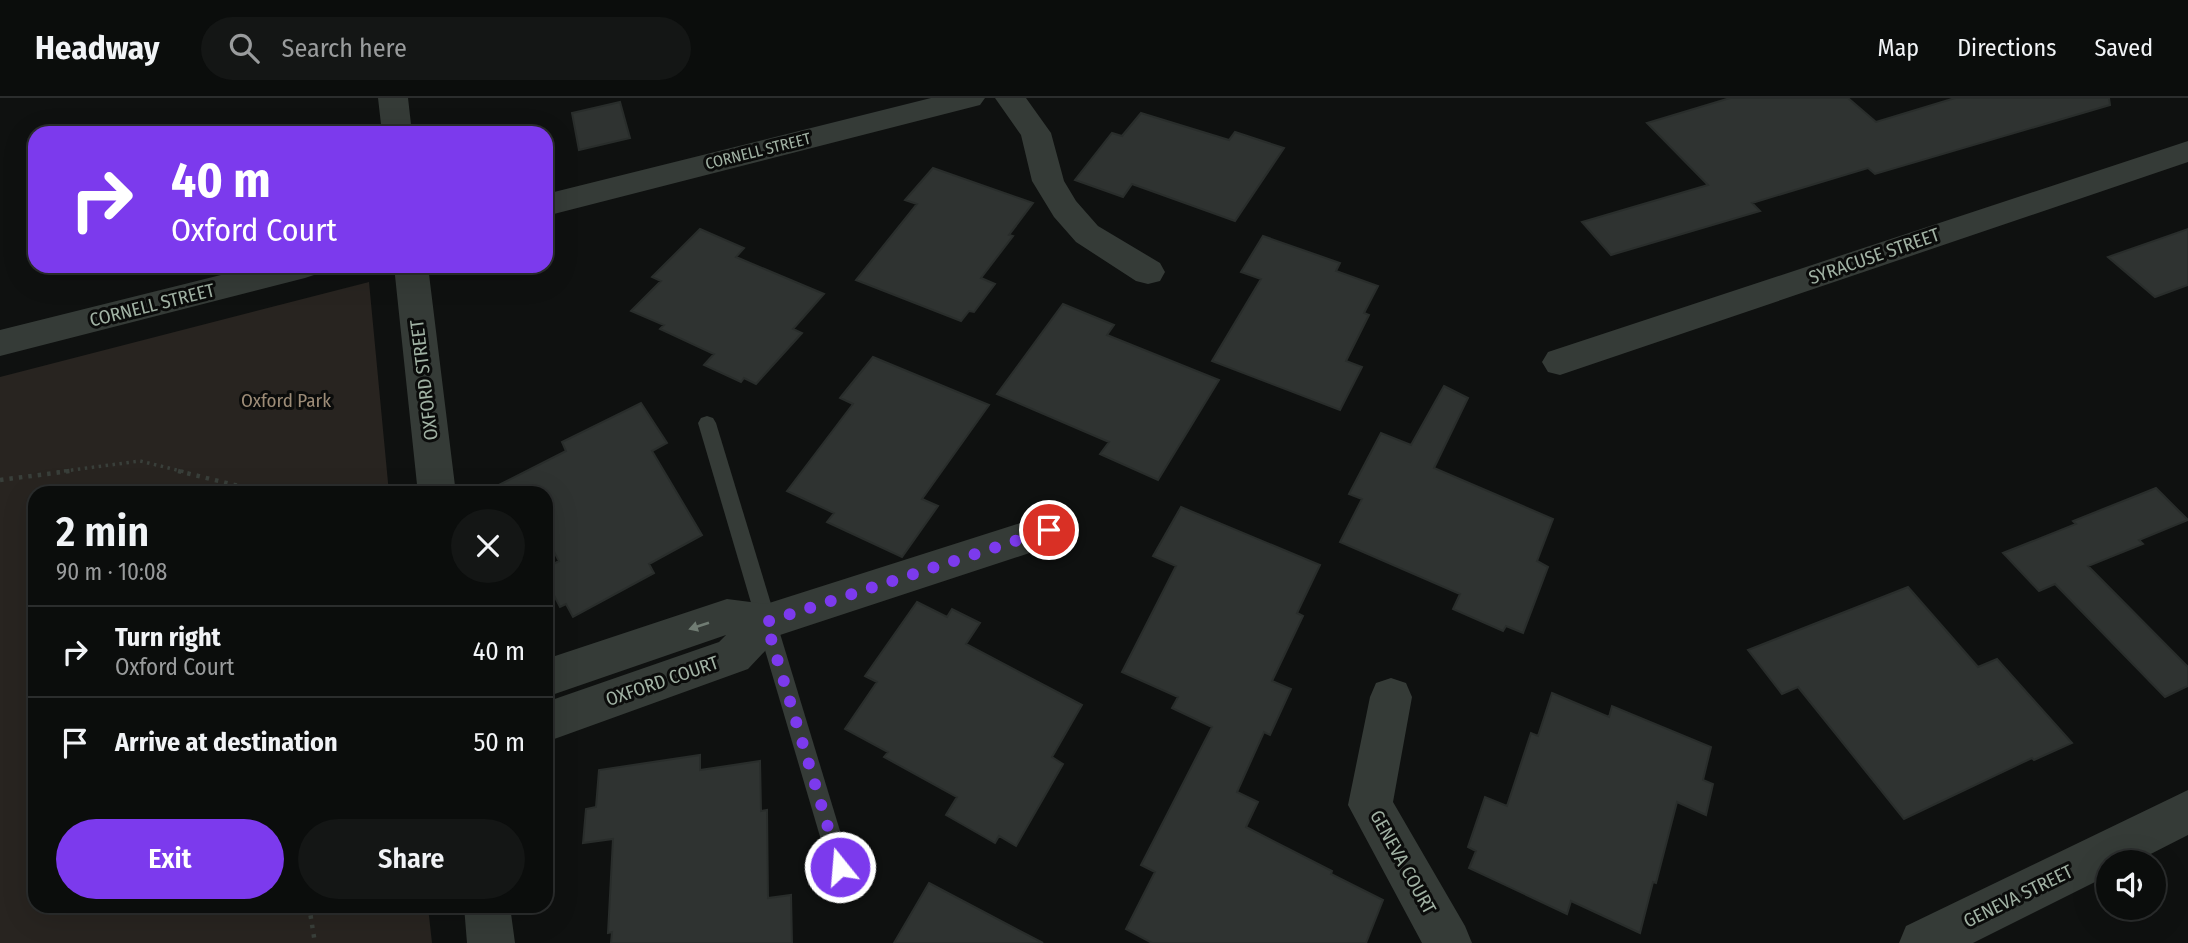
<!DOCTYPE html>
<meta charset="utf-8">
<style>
:root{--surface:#0b0d0c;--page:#141615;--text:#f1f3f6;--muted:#9a9c9d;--line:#2b2d2d;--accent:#7c3aed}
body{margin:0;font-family:"Fira Sans Condensed",sans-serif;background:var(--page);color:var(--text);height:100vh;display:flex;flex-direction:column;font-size:26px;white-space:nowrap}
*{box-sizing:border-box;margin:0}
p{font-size:23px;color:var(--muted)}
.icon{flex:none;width:38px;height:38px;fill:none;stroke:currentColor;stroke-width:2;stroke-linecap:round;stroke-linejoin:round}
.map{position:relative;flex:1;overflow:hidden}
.details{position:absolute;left:28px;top:388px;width:525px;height:427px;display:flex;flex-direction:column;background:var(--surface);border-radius:21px;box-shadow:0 7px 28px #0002,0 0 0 2px var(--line)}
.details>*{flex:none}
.banner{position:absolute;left:28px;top:28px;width:525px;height:147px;border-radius:21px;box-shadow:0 7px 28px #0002,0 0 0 2px var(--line);background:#7c3aed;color:#fff;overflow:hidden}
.fabs{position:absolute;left:2096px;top:752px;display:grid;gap:14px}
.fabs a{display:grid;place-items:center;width:70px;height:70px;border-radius:50%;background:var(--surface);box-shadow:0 7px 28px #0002,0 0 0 2px var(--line);font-size:35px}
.pin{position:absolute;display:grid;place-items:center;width:60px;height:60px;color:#fff;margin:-30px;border:4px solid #fff;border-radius:50%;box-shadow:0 2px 7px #0007}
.me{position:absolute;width:77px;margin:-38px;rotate:343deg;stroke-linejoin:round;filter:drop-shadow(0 0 5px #0008)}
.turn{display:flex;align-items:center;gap:24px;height:147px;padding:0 28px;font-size:32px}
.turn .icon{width:91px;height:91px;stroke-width:2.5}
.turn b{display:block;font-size:49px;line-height:60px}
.round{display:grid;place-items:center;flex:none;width:74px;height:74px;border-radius:37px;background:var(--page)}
.headline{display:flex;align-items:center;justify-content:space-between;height:119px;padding:0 28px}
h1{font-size:42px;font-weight:600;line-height:52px}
.button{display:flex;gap:14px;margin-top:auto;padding:14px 28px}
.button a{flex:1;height:80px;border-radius:42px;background:var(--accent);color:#fff;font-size:28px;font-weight:600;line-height:80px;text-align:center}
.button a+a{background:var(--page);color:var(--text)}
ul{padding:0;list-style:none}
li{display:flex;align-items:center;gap:21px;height:91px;padding:0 28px;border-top:2px solid var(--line)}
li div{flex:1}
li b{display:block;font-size:26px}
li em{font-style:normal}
header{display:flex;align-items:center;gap:42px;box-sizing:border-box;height:98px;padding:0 35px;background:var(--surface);border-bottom:2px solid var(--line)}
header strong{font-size:33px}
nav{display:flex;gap:38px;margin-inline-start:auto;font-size:24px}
.search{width:490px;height:63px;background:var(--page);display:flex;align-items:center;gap:18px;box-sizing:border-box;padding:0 24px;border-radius:38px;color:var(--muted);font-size:26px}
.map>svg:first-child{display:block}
.green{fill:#282420}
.building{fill:#2f3331;stroke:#292d2b;stroke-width:2}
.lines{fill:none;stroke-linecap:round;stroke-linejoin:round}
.path-far1{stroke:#393f3a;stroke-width:3.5;stroke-dasharray:2.5 4.5;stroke-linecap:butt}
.path{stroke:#393f3a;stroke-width:4.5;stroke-dasharray:3.5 6;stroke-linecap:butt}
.service{fill:#353b37;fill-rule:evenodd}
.minor{fill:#353b37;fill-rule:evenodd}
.oneway{fill:#707c73}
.route{stroke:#7c3aed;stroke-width:12;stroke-dasharray:0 21.6}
.labels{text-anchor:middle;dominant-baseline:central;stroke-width:6;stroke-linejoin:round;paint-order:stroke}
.far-street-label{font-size:16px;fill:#a1b2a4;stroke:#0b0c0b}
.street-label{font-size:19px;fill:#a1b2a4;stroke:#0b0c0b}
.park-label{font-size:19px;fill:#9d8c77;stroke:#0b0c0b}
</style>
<header>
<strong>Headway</strong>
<div class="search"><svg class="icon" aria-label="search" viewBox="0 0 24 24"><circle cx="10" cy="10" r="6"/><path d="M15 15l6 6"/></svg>Search here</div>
<nav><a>Map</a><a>Directions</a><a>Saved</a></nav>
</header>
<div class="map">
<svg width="2188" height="845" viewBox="0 0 2188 845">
<rect width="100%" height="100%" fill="#0f1110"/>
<path class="green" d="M369 184 389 395 35 396V808L428 809 432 845H0V279Z"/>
<path class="building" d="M1730 0H1848L1876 24 1955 0H2109L2110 7 1875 76 1868 70 1752 105 1760 113 1611 157 1582 124 1708 87 1647 25Z
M620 4 630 40 579 52 572 15Z
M1141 15 1229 42 1235 34 1284 50 1235 123 1132 86 1123 99 1075 82 1112 35 1122 38Z
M933 70 1033 105 1009 137 1013 138 981 180 995 186 974 214 969 213 961 223 856 182 917 106 905 102Z
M700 131 744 150 736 159 824 196 793 231 802 235 756 286 744 280 741 284 704 267 714 256 660 231 664 227 631 213 661 183 652 179Z
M2188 131V187L2155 199 2108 159Z
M1263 138 1340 165 1336 173 1378 188 1364 215 1369 217 1346 263 1362 269 1340 312 1212 263 1261 181 1241 174Z
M1063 206 1114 227 1107 237 1219 282 1158 382 1100 356 1109 344 997 296Z
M873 259 989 307 922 401 938 408 902 459 827 424 834 415 787 393 853 306 840 300Z
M1444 288 1468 300 1434 370 1553 421 1537 463 1548 469 1523 535 1506 528 1503 533 1453 511 1460 496 1340 444 1362 401 1349 396 1381 335 1411 347Z
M641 305 667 345 652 353 702 437 649 466 654 475 573 519 566 506 560 509 546 482V470L559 463 546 439V396H481L566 353 562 344Z
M2156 390 2188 422 2139 442 2143 446 2088 468 2188 569V588L2165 599 2055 486 2039 493 2003 455 2076 426 2073 423Z
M1181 409 1320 467 1297 515 1303 518 1272 583 1291 591 1270 637 1264 634 1237 694 1258 704 1246 729 1332 773 1331 776 1383 802 1366 845H1152L1126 831 1155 774 1141 767 1212 629 1172 610 1178 599 1122 574 1176 468 1153 458Z
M1908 489 1978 569 1997 561 2072 645 2034 662 2032 660 1904 721 1798 589 1782 596 1748 552Z
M917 504 947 519 952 511 980 525 966 546 1082 607 1052 659 1063 666 1016 748 999 738 995 745 946 717 957 699 884 659 888 654 845 631 877 584 865 578Z
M1552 595 1609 619 1612 608 1711 649 1703 682 1713 686 1706 717 1677 704 1656 785 1653 784 1640 835 1571 803 1567 816 1469 770 1476 753 1468 749 1485 699 1507 708 1531 635 1538 638Z
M700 657V672L760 663 761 713 767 712 768 800 791 797 792 845H611L612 834 608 835 613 741 583 745 586 711 596 709 599 672Z
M929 785 1043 845H894Z"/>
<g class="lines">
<path class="path-far1" d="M57 374 140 363 185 374"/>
<path class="path" d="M178 373 243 389 247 396
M0 382 70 373
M309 808 315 845"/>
<path class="service" d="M707 318 713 320 716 325 851 769 848 777 840 780 832 777 829 769 698 325 701 320Z"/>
<path class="minor" d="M378 0H408L412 35H382Z
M931 0H985L980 7 546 118V96Z
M995 0H1026L1051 35 1064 83 1076 103 1098 128 1160 165 1165 174 1160 183 1148 186 1136 183 1076 144 1054 119 1032 83 1021 37Z
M2188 43V64L1560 277 1548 274 1542 264 1548 254Z
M257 168H322L317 176 305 180 0 258V232Z
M394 168H428L456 396H418Z
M1049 416 1063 420 1068 432 1063 444 780 537 748 571 546 644V604L719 544 726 537 546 599V561L727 501 766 506Z
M1391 580 1406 585 1412 599 1393 704 1465 828 1472 845H1422L1348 707 1370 599 1376 585Z
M2188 692V737L2133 765H2109V777L1973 845H1899L1906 828Z
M464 808H510L515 845H467Z"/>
</g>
<defs><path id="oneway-solid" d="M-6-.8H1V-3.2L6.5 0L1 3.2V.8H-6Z" transform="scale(1.75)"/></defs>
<use class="oneway" href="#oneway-solid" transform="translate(699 528) rotate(162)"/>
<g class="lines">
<path class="route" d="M840 769 766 524 1049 432"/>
</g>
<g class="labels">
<g class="far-street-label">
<text transform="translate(758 53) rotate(-14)">CORNELL STREET</text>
</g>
<g class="street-label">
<text transform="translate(1874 158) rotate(-19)">SYRACUSE STREET</text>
<text transform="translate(152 207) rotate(-14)">CORNELL STREET</text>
<text transform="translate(424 282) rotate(-97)">OXFORD STREET</text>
<text transform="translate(662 583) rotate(-19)">OXFORD COURT</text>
<text transform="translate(1403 764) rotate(61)">GENEVA COURT</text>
<text transform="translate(2018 798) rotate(-26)">GENEVA STREET</text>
</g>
<g class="park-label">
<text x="286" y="302">Oxford Park</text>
</g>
</g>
</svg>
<div class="fabs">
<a><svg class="icon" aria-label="sound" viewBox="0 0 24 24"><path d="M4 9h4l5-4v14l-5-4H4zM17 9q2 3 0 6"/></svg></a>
</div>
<div class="pin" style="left:1049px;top:432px;background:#d93025"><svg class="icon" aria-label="arrive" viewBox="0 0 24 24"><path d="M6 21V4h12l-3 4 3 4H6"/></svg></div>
<svg class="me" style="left:840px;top:769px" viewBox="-20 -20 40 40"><circle r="17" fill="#7c3aed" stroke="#fff" stroke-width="3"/><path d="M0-11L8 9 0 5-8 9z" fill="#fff"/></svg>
<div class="banner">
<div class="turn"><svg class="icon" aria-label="right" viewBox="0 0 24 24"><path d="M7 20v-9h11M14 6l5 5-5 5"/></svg><div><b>40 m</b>Oxford Court</div></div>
</div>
<section class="details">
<div class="headline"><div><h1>2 min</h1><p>90 m · 10:08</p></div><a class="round"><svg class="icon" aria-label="close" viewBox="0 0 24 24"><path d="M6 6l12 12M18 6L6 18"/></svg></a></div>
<ul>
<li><svg class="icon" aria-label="right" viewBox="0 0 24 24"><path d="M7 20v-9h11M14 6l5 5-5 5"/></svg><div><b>Turn right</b><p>Oxford Court</p></div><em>40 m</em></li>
<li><svg class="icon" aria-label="arrive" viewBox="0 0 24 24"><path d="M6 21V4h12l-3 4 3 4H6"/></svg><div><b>Arrive at destination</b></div><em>50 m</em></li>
</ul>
<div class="button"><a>Exit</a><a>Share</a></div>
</section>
</div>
